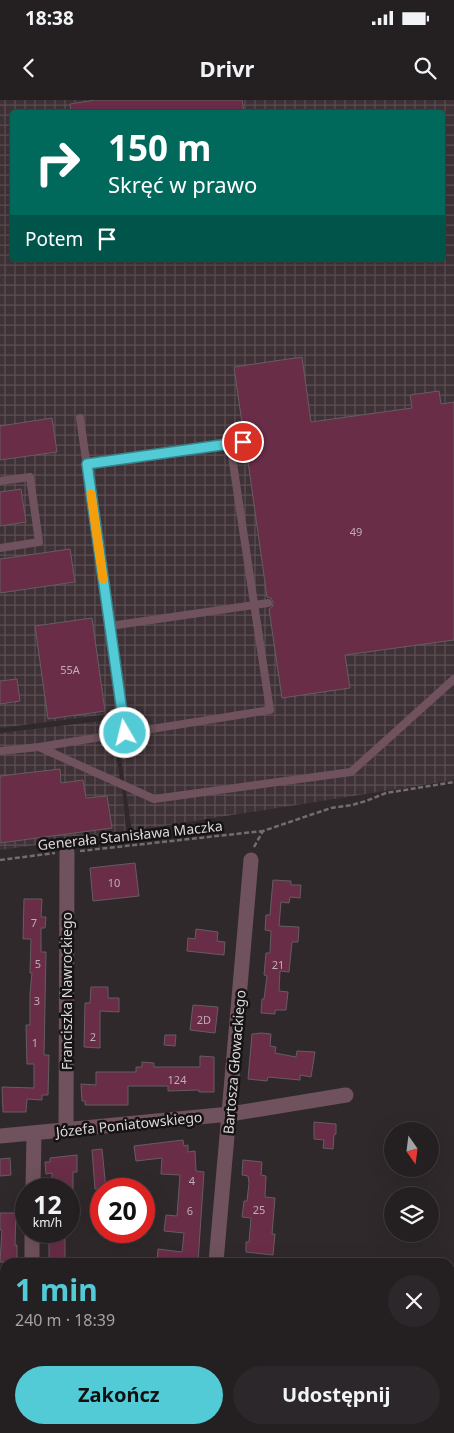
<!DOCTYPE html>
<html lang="pl">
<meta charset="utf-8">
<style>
:root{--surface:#241f21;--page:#2c272a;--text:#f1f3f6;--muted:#a3a2a5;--line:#413d3f;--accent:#52cbd7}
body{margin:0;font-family:"Noto Sans",sans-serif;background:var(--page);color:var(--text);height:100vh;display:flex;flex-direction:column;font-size:19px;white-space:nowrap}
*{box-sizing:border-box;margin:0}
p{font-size:16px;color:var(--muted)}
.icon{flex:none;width:28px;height:28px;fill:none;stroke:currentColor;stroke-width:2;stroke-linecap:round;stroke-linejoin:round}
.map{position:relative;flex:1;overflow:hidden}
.side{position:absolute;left:0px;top:1158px;width:455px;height:176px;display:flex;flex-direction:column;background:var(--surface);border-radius:15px 15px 0 0;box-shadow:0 5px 20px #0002,0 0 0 1px var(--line)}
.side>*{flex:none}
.hud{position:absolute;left:10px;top:10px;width:435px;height:152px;border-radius:5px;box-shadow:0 5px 20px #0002,0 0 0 1px var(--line);background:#00695c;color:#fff;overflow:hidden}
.needle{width:32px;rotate:166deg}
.controls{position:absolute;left:384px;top:1022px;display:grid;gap:10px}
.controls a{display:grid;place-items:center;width:55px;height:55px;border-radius:50%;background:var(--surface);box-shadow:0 5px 20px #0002,0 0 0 1px var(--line);font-size:25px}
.speed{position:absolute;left:15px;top:1078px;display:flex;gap:10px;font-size:25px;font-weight:700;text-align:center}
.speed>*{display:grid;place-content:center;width:65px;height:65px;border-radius:50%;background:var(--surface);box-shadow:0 5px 20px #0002,0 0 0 1px var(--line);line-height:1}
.speed small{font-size:12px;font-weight:400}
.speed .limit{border:8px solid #d22;background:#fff;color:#111}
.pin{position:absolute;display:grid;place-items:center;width:42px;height:42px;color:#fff;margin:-21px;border:2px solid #fff;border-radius:50%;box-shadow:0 1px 5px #0007}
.me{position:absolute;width:55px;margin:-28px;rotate:352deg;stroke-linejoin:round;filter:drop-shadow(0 0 4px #0008)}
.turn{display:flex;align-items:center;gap:18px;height:105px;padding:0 15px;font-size:22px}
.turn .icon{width:65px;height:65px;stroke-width:2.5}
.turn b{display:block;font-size:35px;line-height:42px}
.then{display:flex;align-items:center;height:48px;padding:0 15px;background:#0003;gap:10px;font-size:19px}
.round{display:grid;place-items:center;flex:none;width:52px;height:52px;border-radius:26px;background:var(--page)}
.headline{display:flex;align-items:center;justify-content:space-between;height:85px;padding:0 15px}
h1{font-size:30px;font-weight:700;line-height:38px;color:var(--accent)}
.cta{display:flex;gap:10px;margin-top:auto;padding:10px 15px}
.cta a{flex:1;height:58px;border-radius:30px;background:var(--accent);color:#111;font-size:20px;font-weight:700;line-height:58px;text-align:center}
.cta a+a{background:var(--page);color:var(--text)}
.status{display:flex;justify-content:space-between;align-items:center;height:35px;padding:0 25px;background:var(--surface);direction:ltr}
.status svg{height:14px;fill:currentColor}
header{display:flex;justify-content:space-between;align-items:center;height:65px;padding:0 15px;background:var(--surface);font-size:22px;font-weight:700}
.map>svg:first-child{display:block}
.industrial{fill:url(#industrial-grid);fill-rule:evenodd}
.building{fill:#692d48;stroke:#655d60}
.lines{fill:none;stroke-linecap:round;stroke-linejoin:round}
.path{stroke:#736d6f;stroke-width:2.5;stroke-dasharray:5 2.5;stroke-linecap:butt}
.lane{stroke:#6f525d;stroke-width:8}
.street{stroke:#6f525d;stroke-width:15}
.route-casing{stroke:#35848c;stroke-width:12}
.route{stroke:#52cbd7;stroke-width:9}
.slow{stroke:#f59e0b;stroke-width:9}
.labels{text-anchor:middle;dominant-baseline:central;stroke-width:5;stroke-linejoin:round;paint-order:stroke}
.number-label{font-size:11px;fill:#c0adb6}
.street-label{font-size:14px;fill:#ddd8da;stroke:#161314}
</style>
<div class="status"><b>18:38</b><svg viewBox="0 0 49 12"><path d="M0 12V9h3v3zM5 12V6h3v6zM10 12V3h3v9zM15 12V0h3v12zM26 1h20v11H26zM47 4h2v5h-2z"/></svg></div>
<header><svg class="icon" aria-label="back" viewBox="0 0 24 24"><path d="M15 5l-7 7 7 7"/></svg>Drivr<svg class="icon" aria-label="search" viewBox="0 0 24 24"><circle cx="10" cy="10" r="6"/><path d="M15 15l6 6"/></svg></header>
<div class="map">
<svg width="454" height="1333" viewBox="0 0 454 1333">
<defs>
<pattern id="industrial-grid" width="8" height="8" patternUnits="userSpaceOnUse" patternTransform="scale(1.25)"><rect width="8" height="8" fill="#3f3237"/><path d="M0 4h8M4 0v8" fill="none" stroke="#5a4f53"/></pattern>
</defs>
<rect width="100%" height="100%" fill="#30292c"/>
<path class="industrial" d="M0 0H454V680L132 731 118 639 109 614 0 628ZM12 12H442V160H12Z
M110 620 123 697 126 733 0 750V633Z"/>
<path class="building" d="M95 0H242L244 12H71L70 4Z
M302 257 311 322 412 308 410 295 439 291 441 304 454 302V540L345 555 350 588 282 598 269 509 273 506V502L271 498 267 497 246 347 248 341 244 337 234 267Z
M52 318 57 352 0 360V326Z
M21 389 26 422 0 426V392Z
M70 449 75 482 0 493V459Z
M92 518 105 611 48 619 35 526Z
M17 579 20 601 0 604V581Z
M60 669 61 683 83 680 86 698 107 696 112 728 0 743V676Z
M135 763 139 796 93 801 90 768Z
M273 780 291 781V785H301L300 798 290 797 289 803 281 802 279 826 299 827 298 842H292L289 872 280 871 279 891 288 892 286 910H275V914L261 913 262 899H264L267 876 264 875 266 853H270L271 831 265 830 266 815H270Z
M24 799H42L41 817H46L45 828H41V852H46L44 955H49L48 995H42V1000L27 999 26 1012H3L2 987 34 988V964H27L26 925H30V894L32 873H30L31 839H23Z
M196 829 218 832 217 841 225 842 224 855 187 851 188 838 195 839Z
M91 887H108V898H119V912L100 911V948L84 947 85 903H90Z
M193 905 218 907 215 933 190 930Z
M261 933 271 934 270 946 276 947 275 953 296 957 297 951 315 952 311 977 300 975V980L268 977 267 981 248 979 252 934Z
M165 935H176L175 946 164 945Z
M200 956 214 957V992H199V990L168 991V986H128V1005H85V1001H82L81 984 96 985V972H136V967H142V962L154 963V967H200Z
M314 1022 336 1024V1034L334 1035 333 1049 323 1048 324 1040 314 1039Z
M183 1040 184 1046 188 1045V1052L195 1051 196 1071 204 1072 198 1162H157L158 1149 182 1152 184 1133 164 1131 166 1115 177 1116 180 1075 161 1074 162 1058 136 1061 134 1046Z
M102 1049 106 1089H95L92 1050Z
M77 1055V1072H73V1089H64V1085H60L59 1080H52V1073L46 1074 45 1062H50V1058Z
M10 1058 11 1075 0 1076V1059Z
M243 1060 262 1062 261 1075 266 1076 265 1097 275 1098 272 1134H275L273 1155 246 1152V1142H249L251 1118 242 1117 244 1101H247L249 1083 248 1076 242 1075Z
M0 1113H16L15 1145H17V1162H0L2 1130H0Z
M49 1139H65V1162H49Z"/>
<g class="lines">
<path class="path" d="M254 747 263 731 331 708 352 705 366 701 386 693 454 682
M80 751 263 731
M0 760 55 753"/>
<path class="lane" d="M80 318 125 633
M87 364 243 342
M0 381 30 377 39 442 0 448
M110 526 268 503
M39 647 270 610 230 343
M0 651 39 647 154 699 351 672 454 579"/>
<path class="street" d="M66 1031 67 752
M0 1036 230 1014 346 995
M33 1089 34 1033
M32 1162V1131
M216 1162 251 760
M0 1329 5 1328
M200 1333 201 1329"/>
</g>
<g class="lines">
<defs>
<path id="route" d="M125 633 87 364 243 342"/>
</defs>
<use href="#route" class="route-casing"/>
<use href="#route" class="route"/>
<path class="slow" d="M91 394 103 479"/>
</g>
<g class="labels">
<g class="number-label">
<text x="356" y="431">49</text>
<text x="70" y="569">55A</text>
<text x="114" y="782">10</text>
<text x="34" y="822">7</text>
<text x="38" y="863">5</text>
<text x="278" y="864">21</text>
<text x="37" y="900">3</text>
<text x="204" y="919">2D</text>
<text x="93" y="936">2</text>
<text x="35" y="942">1</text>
<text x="177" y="979">124</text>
<text x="192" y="1080">4</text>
<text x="259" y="1109">25</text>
<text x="190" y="1110">6</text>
</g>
<g class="street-label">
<text transform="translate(130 735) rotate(-6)">Generała Stanisława Maczka</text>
<text transform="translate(66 891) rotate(-90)">Franciszka Nawrockiego</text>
<text transform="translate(234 962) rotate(-85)">Bartosza Głowackiego</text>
<text transform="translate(129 1024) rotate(-6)">Józefa Poniatowskiego</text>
</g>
</g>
</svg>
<div class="controls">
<a><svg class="needle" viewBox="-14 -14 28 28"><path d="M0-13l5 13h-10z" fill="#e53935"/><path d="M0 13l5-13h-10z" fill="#a3a2a5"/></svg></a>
<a><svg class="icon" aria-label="layers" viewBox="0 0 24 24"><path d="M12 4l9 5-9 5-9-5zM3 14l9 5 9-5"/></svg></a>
</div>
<div class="speed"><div>12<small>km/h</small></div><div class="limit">20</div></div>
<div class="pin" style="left:243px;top:342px;background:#d93025"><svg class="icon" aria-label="arrive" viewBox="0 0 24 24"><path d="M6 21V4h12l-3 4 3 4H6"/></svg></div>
<svg class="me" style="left:125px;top:633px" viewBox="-20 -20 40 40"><circle r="17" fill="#52cbd7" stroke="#fff" stroke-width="3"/><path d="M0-11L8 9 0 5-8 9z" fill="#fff"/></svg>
<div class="hud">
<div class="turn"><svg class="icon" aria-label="right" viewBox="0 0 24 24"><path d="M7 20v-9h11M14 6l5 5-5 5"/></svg><div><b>150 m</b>Skręć w prawo</div></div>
<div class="then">Potem<svg class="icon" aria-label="arrive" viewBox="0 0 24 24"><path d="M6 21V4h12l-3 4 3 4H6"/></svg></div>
</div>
<section class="side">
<div class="headline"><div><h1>1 min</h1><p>240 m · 18:39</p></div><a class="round"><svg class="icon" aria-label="close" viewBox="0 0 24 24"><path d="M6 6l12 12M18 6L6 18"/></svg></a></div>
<div class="cta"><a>Zakończ</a><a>Udostępnij</a></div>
</section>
</div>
